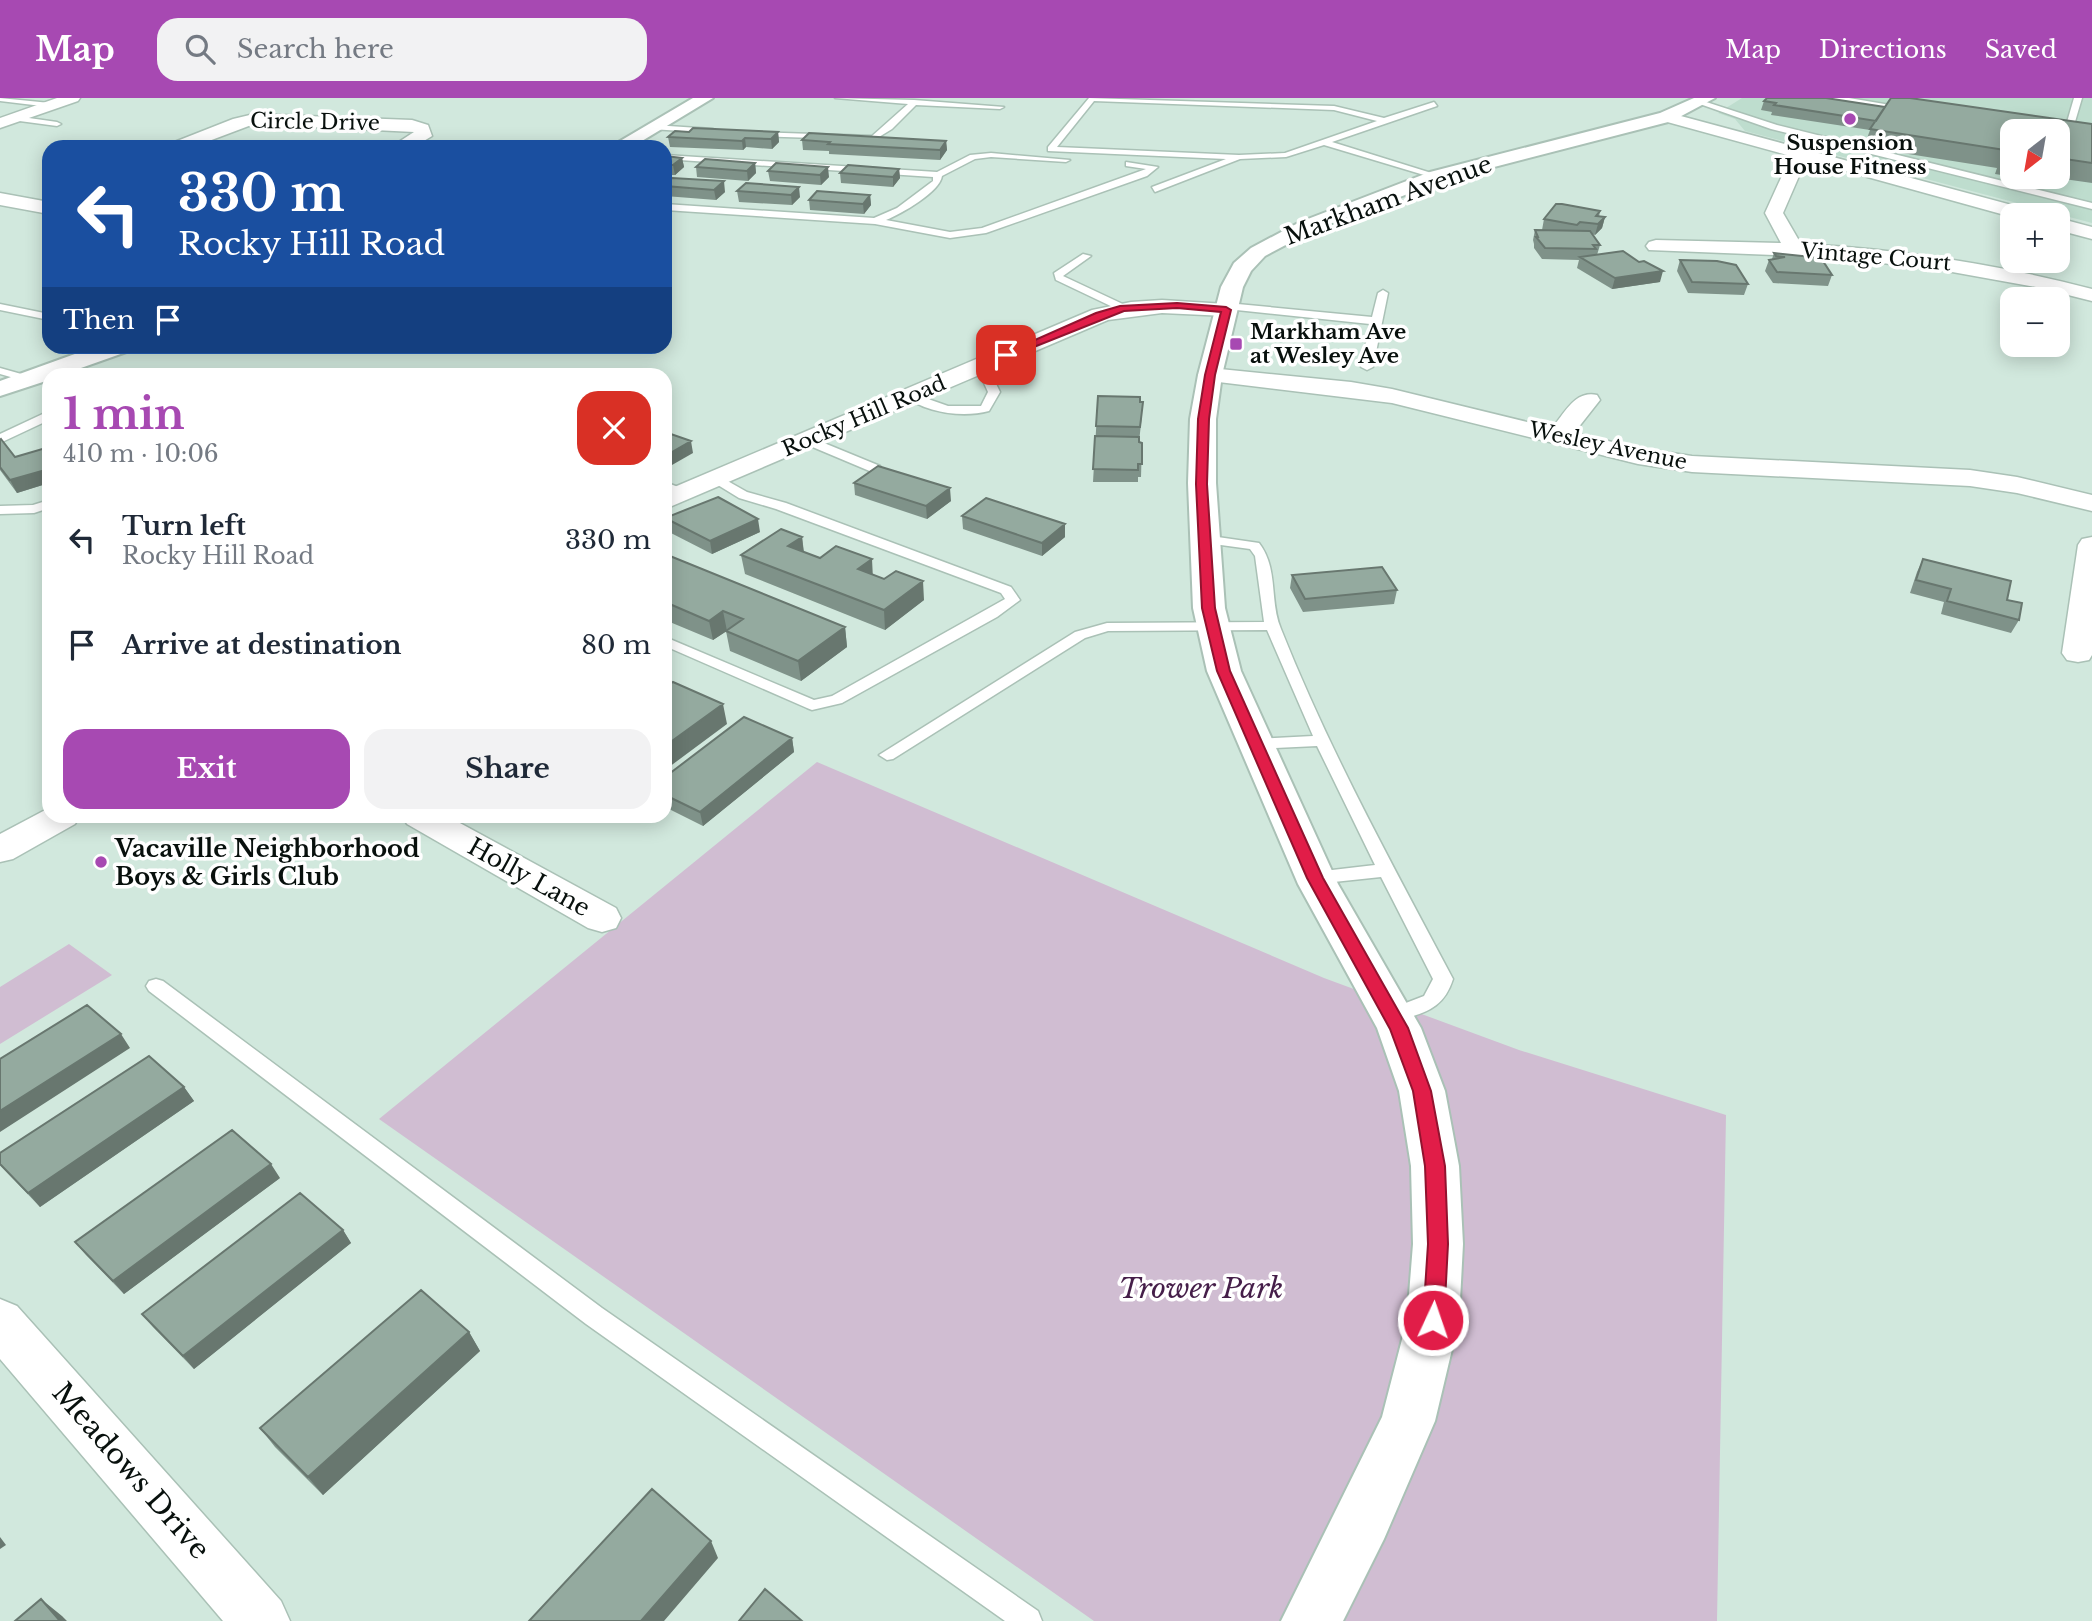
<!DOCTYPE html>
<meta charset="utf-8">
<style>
:root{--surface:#fff;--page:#f2f2f3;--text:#1f2937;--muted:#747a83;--accent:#a749b2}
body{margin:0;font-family:"Libre Baskerville",serif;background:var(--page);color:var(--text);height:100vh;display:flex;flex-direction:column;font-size:26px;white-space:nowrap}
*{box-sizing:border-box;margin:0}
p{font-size:23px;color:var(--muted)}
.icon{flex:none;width:38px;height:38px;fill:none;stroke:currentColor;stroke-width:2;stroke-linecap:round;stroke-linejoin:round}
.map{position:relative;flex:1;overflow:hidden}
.side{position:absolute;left:42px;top:270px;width:630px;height:455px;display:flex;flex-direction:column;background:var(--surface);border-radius:21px;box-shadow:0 4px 18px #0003}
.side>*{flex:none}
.guide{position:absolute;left:42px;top:42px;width:630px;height:214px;border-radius:21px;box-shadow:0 4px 18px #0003;background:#1a4fa0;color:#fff;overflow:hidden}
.needle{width:46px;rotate:211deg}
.fabs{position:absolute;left:2000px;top:21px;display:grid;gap:14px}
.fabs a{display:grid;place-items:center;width:70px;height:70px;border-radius:14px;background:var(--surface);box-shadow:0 4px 18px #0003;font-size:35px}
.pin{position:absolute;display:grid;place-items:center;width:60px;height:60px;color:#fff;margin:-30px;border-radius:14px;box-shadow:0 4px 10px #0006}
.me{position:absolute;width:77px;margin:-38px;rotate:3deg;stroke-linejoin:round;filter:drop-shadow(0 0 5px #0008)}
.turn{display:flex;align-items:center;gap:24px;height:147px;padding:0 21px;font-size:32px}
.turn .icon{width:91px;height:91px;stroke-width:2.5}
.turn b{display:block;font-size:49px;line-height:60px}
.then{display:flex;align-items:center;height:66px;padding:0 21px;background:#0003;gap:14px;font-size:26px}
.round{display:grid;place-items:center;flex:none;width:74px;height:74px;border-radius:21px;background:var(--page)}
.summary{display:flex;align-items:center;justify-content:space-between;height:119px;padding:0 21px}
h1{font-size:42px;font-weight:700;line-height:52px;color:var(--accent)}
.cta{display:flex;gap:14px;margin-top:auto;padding:14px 21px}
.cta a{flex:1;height:80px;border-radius:21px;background:var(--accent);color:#fff;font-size:28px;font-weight:700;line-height:80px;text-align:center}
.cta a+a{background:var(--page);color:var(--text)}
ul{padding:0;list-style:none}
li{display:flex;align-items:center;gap:21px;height:105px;padding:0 21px}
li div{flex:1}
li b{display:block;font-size:26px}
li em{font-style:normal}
header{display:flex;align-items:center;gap:42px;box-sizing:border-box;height:98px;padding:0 35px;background:var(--accent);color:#fff}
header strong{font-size:33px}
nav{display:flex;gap:38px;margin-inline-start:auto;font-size:24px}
.search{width:490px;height:63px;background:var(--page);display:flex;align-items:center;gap:18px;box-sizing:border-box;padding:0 24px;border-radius:21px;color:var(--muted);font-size:26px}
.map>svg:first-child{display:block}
.built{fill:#beddce;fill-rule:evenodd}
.green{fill:#d0bdd2}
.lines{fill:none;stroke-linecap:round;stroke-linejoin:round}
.service-casing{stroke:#aac1b6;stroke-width:3}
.minor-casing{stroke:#aac1b6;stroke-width:3}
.tertiary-casing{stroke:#aac1b6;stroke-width:4}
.service{fill:#fff;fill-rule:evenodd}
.minor{fill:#fff;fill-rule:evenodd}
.tertiary{fill:#fff;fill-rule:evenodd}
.wall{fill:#7f9289}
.shaded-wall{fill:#68776f}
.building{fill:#94aa9f;stroke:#68776f;stroke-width:2}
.route{fill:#e11d48;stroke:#92132f;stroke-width:2}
.poi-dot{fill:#a749b2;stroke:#fff;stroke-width:2.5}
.labels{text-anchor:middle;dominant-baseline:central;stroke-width:7;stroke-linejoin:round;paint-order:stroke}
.far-street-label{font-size:21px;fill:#08100d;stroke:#fff}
.far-poi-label{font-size:21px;font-weight:bold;fill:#08100d;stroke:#fff}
.street-label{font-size:24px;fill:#08100d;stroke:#fff}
.poi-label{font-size:24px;font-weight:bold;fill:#08100d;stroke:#fff;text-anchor:start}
.near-park-label{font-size:28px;font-style:italic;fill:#451e49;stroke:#fff}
.near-street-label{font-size:28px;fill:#08100d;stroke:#fff}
</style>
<header>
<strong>Map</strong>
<div class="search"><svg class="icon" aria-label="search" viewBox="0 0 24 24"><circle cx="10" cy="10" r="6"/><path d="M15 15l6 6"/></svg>Search here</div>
<nav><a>Map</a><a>Directions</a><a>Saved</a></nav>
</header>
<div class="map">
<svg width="2092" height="1523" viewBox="0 0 2092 1523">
<rect width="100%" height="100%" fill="#d1e8dd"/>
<path class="built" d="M1742 0H2092V125L1745 33 1735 21 1718 15ZM2012 33H2058V79H2012Z"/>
<path class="green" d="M817 664 1324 880 1519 952 1726 1017 1717 1523H1094L379 1021Z
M69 846 112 877 0 946V889Z"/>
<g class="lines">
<defs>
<path id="service" d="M0 0 50 5 54 7 50 9 0 3Z
M835 0 914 2 1004 9 1000 11 916 7 892 31 874 42 755 38 751 36 755 34 872 38 908 6Z
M1089 0 1334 8 1384 20 1434 4 1437 8 1332 44 1441 78 1434 80 1324 47 1286 59 1240 61 1155 94 1152 89 1226 61 1048 53V49ZM1094 3 1334 12 1377 23 1285 55 1239 57 1057 49Z
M1829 0H1849L1914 11 1910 13Z
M2074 0H2082L2072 34 2058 35 2056 31H2065Z
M1697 1 1777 27 2092 105V111L1771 31 1697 5Z
M15 18 57 24 61 26 57 28 12 22Z
M654 27 713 31 717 33 713 35 651 31Z
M991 55 1070 62 1066 64 991 59 975 61 942 78C940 94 901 116 886 122L950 134 982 130 1146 71 1126 68V64L1158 69 1147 78 986 135 950 140 875 126 665 112V106L874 120 897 110 933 83V79L665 61V57L937 74 970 57Z
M1083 156 1091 158 1063 178 1127 208V212H1119L1056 182 1054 175Z
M1383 192 1388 195 1373 269 1367 272 1361 269 1370 226 1227 211 1222 208 1227 205 1372 219 1378 195Z
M0 206 49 216V222L0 212Z
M978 265H986L1000 294 989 313C963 320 926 315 905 298L911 295 948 308H981L988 294 976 267Z
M0 270 32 279 34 281 28 284 0 276Z
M49 313V322L0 345V336Z
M807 338 880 368 882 371 880 374H872L803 345V339Z
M717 377 747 394 786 405 1011 489 1020 502 997 519 842 605 812 612 807 610 665 548V539L814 602 832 598 1005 501 1001 495 776 411 739 400 713 384 711 381Z
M665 384 686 392 688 395 682 399 665 393Z
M49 402V410L34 415 0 416V408L33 407Z
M1204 437 1259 445C1279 471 1269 503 1281 531 1329 652 1392 766 1453 881 1445 906 1431 913 1407 920 1399 923 1394 926 1385 923L1382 918 1385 913 1424 898 1433 881 1381 779 1315 786 1306 780 1315 774 1375 767 1317 648 1256 651 1248 646 1256 641 1313 638 1267 532 1108 533 1085 540 893 661 887 662 879 657 1075 534 1107 525 1264 524 1255 458 1250 451 1199 444V438Z
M156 881 163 883 602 1210 1038 1513 1042 1523H1005L586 1226 149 893 146 888 149 883Z"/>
<path id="minor" d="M57 0H80L78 3 0 30V20Z
M1666 14 2034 113 2036 117 2012 119 1806 62 1783 115 1801 146C1900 151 1996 166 2092 191V203L2036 189 1930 170 1822 159 1649 152 1646 148 1649 144 1656 142 1781 145 1765 115 1791 58 1660 22 1658 19Z
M254 16 412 22 428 27 432 38 414 49H391L414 34 254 26 193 49H169L172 45 233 21Z
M0 95 49 104V116L0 107Z
M2058 120 2092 129V141L2058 132Z
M1162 202 1226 206 1234 207 1237 212 1234 217 1226 218 1162 215 1108 222 665 411V393L1092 212 1131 204Z
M1210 270 1351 284 1392 291 1552 330C1565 315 1575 292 1597 297L1600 302 1574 335 1638 350 1692 358 1970 372 2017 379 2092 397V413L2017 395 1970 388 1692 374 1638 366 1392 305 1202 282 1198 277 1202 272Z
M2092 439V557L2089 562 2078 564 2067 562 2062 555 2078 447 2082 441Z
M49 710V718H80L75 726 13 761 0 764V736Z
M402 718H447L616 810 621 820 616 830 602 834 588 830 407 726Z
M0 1201 17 1208 281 1503 290 1523H223L0 1261Z"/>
<path id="tertiary" d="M693 0H713L632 49H610Z
M1694 0H1715L1672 23 1444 82 1314 132 1265 158 1251 173 1243 189 1222 277 1216 321V385L1225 510 1241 573 1338 786 1421 930 1445 993 1459 1068 1463 1146 1459 1222 1435 1323 1384 1441 1343 1523H1281L1382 1319 1407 1222 1413 1146 1411 1068 1399 993 1377 930 1298 786 1207 573 1193 510 1188 385 1190 321 1198 277 1221 189 1234 165 1251 150 1300 124 1430 74 1660 15Z
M97 248H132L129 253 64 276H49V282L0 298V283Z"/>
</defs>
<use href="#service" class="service-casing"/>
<use href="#minor" class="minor-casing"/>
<use href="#tertiary" class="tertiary-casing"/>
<use href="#service" class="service"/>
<use href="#minor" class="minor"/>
<use href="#tertiary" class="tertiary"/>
</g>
<path class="wall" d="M1764 3 1885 9 2092 26V85L2050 79H2058V33H2012V79H2021L2020 80 1995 76 1997 70 1864 49 1870 32 1771 17 1772 14 1761 12Z
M689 34H778L779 44 772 51 746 49 743 52 670 49 668 39Z
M802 42 946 43 947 52 940 62 829 56V53L803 52Z
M665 58 682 60 684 69 675 77H665Z
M755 65 756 75 748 83 697 79 696 69Z
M776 65 829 79 821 87 770 83 768 73Z
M899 71 900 80 893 89 841 85 840 75Z
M746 85 800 99 792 107 739 104 737 93Z
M665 86 725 94 716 102 665 98Z
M870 97 871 107 864 116 810 112 809 102Z
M1600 113 1599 119H1605L1602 130 1595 137 1592 136 1600 147 1597 157 1660 184 1612 191 1577 170 1579 162 1542 161 1534 150V146L1533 142 1535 132H1542L1544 121Z
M1774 155 1832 177 1828 188 1773 185 1765 173 1769 162 1772 161Z
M1680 162 1748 186 1744 197 1688 195 1677 173Z
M1098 298 1140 304 1142 317 1139 344 1142 345 1141 379H1138V384H1093Z
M0 342 15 359 49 349V385L17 395 0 372Z
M854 385 951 403 927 421 855 397Z
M962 418 1065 439 1042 458 963 431Z
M665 420 760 434 712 456 667 433Z
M802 439 804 454 884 481 924 502 885 532 745 476 741 457Z
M665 456 845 529 847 549 801 583 730 553 726 533 713 542 665 522Z
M1923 461 2007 502 2019 522 2011 535 1941 516 1944 504 1910 495 1917 474Z
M1292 477 1397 492 1394 506 1303 514 1290 490Z
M792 640 794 654 703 728 665 709V679Z
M184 989 194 1003 40 1109 0 1067V1055Z
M280 1080 124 1196 86 1157 75 1144Z
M343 1132 351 1145 194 1271 153 1229 142 1216Z
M469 1234 480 1253 323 1397 275 1349 260 1330Z"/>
<path class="shaded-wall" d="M778 34 779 44 772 51 771 41Z
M745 40 746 49 743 52 742 43Z
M946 43 947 52 940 62V52Z
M682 60 684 69 675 77 673 67Z
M755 65 756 75 748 83 747 73Z
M828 69 829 79 821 87 820 77Z
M899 71 900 80 893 89V79Z
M724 83 725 94 716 102 714 92Z
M799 89 800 99 792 107 791 97Z
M870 97 871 107 864 116 863 106Z
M1605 119 1602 130 1595 137 1598 126Z
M1663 173 1660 184 1612 191 1615 180Z
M691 343 693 355 665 371V358Z
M49 371V385L17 395 10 382Z
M950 390 951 403 927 421 926 408Z
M758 421 760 434 712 456 710 443Z
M1065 426V439L1042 458V445Z
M802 439 804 458 788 448Z
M872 461 873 481 858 471Z
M923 483 924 502 885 532 884 512Z
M723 513 727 533 713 542 709 523Z
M845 529 847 549 801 583 798 563Z
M723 606 727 626 665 672V648Z
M792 640 794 654 703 728 700 714Z
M121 936 130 950 0 1034V1013Z
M184 989 194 1003 40 1109 28 1095Z
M271 1066 280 1080 124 1196 113 1183Z
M343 1132 351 1145 194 1271 183 1258Z
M469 1234 480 1253 323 1397 308 1379Z
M0 1439 6 1447 0 1451Z
M711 1443 718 1460 664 1523H641Z
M41 1501 62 1518 67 1523H60Z"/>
<path class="building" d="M1767 0H1826L1885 9 1876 23 1774 7 1776 5 1764 3Z
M1891 0H1910L2092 26V65L2058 60V33H2012V59L2003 57 2005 52 1870 31Z
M693 30 778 34 771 41 745 40 742 43 668 39 675 33 689 34Z
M809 35 946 43 940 52 828 46 830 44 802 42Z
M665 58 682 60 673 67H665Z
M705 61 755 65 747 73 696 69Z
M776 65 828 69 820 77 768 73Z
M848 67 899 71 893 79 840 75Z
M672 80 724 83 714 92 665 88V86Z
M746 85 799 89 791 97 737 93Z
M817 93 870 97 863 106 809 102Z
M1556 106H1562L1600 113 1596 118 1605 119 1598 126 1580 124 1577 127 1544 121Z
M1535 132 1590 133 1600 147H1593L1596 151 1545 150 1536 139H1538Z
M1623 153 1639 164 1644 163 1663 173 1615 180 1580 159Z
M1774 155 1821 160 1832 177 1777 174 1769 162 1785 159 1776 158Z
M1680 162 1717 163 1736 167 1748 186 1692 184Z
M1098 298 1140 299V304H1143L1140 329 1096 328Z
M665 334 691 343 665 358Z
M1095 338 1139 339V344L1142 345V366H1138V372L1093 371Z
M1 341 15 359 49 349V371L10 382 0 369V342Z
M878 368 950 390 926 408 854 385Z
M718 399 758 421 710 443 665 420Z
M986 400 1065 426 1042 445 962 418Z
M781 431 802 439 788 448 820 460 836 448 872 461 858 471 884 481 896 473 923 483 884 512 741 457Z
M665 456 845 529 798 563 726 533 743 521 723 513 709 523 665 504Z
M1923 461 2011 483 2007 502 2022 505 2019 522 1947 503 1951 491 1916 482Z
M1382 469 1397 492 1305 501 1292 477Z
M673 584 723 606 665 648V589Z
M744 619 792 640 700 714 665 697V679Z
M87 907 121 936 0 1013V961Z
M149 958 184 989 28 1095 0 1066V1055Z
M232 1032 271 1066 113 1183 75 1144Z
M300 1095 343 1132 183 1258 142 1216Z
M421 1192 469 1234 308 1379 260 1330Z
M652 1391 711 1443 641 1523H529Z
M765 1491 802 1523H739Z
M41 1501 60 1523H15Z"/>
<path class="route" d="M1177 205 1226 209 1231 212 1215 277 1209 321 1207 386 1215 510 1230 573 1323 780 1408 930 1431 993 1445 1068 1448 1146 1444 1222 1441 1229 1433 1232 1426 1229 1423 1222 1428 1146 1425 1068 1413 993 1390 931 1307 780 1217 573 1202 510 1196 386 1198 321 1205 277 1221 214 1177 210 1124 213 1009 259 1001 257 1096 215 1120 208Z"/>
<g class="poi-dot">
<circle cx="1850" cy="21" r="7"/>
<rect x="1229" y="239" width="14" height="14" rx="3.5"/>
<circle cx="101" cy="764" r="7"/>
</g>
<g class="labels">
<g class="far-street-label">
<text transform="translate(315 24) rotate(1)">Circle Drive</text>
<text transform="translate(1876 159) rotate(5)">Vintage Court</text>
<text transform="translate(864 318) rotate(-23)">Rocky Hill Road</text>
<text transform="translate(1608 348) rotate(12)">Wesley Avenue</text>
</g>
<g class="far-poi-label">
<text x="1850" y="45">Suspension<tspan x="1850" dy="24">House Fitness</tspan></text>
<text x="1250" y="234" text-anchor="start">Markham Ave<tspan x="1250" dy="24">at Wesley Ave</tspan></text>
</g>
<g class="street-label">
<text transform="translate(1388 102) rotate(-20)">Markham Avenue</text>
<text transform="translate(529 779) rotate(29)">Holly Lane</text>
</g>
<g class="poi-label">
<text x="115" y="750">Vacaville Neighborhood<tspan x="115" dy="28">Boys &amp; Girls Club</tspan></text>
</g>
<g class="near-park-label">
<text x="1201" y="1190">Trower Park</text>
</g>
<g class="near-street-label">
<text transform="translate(131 1373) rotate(49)">Meadows Drive</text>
</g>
</g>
</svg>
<div class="fabs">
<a><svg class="needle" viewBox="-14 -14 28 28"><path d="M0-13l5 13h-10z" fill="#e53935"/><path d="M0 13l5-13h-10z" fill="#747a83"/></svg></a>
<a>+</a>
<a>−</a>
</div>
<div class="pin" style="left:1006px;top:257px;background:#d93025"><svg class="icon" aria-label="arrive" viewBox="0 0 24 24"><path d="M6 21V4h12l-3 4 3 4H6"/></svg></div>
<svg class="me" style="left:1433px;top:1222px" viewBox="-20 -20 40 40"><circle r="17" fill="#e11d48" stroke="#fff" stroke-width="3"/><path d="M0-11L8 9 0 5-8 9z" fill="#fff"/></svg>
<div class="guide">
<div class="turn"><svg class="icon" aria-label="left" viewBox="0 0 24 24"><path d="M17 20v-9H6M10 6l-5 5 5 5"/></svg><div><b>330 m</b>Rocky Hill Road</div></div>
<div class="then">Then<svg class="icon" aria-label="arrive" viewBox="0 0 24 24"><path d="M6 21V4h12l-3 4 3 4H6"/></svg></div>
</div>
<section class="side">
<div class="summary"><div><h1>1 min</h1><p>410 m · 10:06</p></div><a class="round" style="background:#d93025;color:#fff"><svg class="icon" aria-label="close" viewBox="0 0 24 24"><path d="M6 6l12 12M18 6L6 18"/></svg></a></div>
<ul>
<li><svg class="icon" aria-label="left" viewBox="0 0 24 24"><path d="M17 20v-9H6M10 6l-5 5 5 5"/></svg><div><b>Turn left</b><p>Rocky Hill Road</p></div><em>330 m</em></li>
<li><svg class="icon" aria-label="arrive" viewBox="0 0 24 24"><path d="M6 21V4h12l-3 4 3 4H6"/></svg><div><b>Arrive at destination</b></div><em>80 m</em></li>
</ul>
<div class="cta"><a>Exit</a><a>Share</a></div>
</section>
</div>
